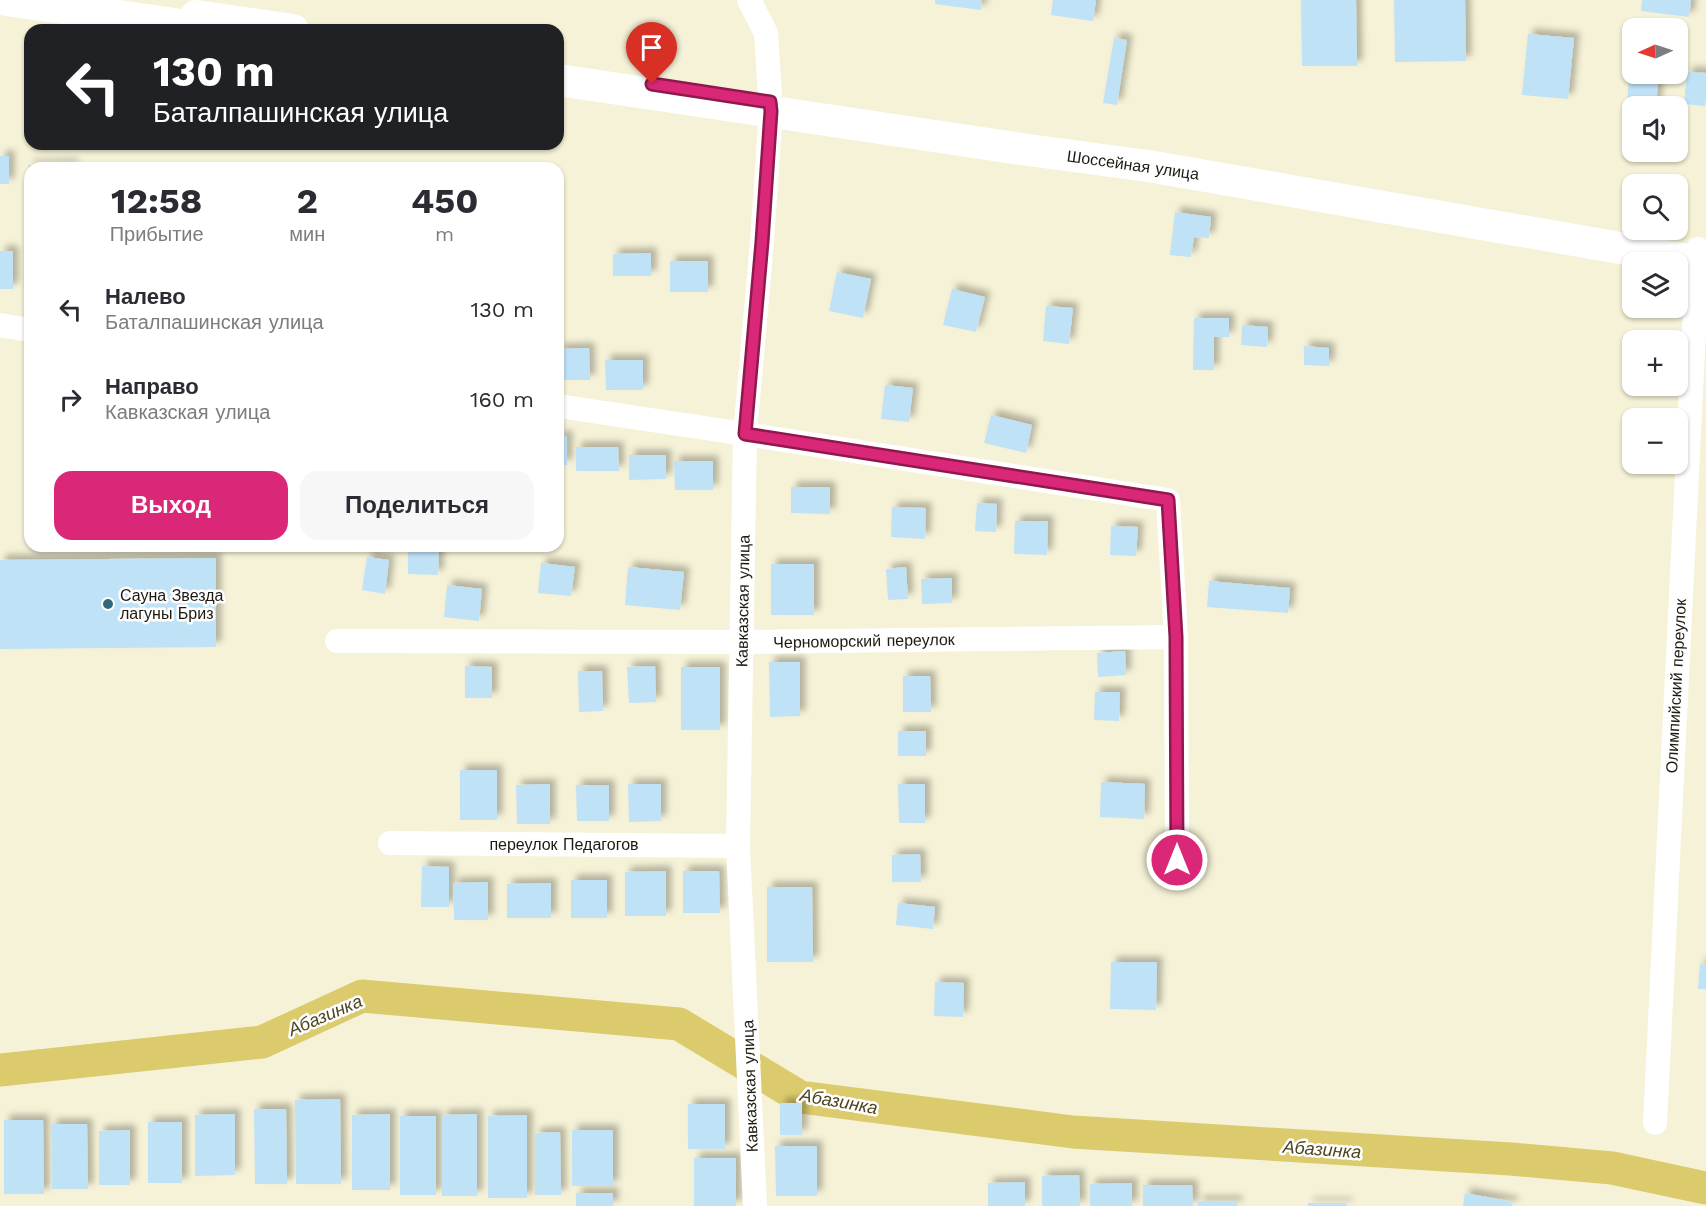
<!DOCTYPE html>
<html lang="ru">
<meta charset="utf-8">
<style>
:root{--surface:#fff;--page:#f7f7f7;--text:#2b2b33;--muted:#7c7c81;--accent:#db2777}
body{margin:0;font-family:"Work Sans",sans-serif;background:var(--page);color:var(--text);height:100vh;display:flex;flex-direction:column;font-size:22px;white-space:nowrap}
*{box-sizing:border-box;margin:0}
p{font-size:20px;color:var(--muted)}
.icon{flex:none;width:33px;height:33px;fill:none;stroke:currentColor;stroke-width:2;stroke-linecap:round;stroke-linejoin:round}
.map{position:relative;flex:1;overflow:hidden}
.side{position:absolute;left:24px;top:162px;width:540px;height:390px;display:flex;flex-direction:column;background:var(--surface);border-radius:18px;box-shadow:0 2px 4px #0004}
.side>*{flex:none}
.guide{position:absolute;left:24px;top:24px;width:540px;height:126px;border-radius:18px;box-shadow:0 2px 4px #0004;background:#202124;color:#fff;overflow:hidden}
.needle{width:39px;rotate:267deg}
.buttons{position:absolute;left:1622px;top:18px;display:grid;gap:12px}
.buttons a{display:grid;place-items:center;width:66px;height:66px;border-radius:12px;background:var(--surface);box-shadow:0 2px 4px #0004;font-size:30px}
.pin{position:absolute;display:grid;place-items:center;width:51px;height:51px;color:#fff;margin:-62px -26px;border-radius:50% 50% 50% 0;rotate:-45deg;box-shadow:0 0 6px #0007}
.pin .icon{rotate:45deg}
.me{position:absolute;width:66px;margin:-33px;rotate:0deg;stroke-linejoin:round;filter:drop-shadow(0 0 4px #0008)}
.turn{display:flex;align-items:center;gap:21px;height:126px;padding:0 30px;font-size:27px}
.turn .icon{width:78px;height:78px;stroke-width:2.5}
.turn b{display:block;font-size:42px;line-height:51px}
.eta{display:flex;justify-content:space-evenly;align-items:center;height:102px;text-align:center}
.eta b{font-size:36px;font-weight:700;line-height:42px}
.action{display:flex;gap:12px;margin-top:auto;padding:12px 30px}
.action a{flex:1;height:69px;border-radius:18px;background:var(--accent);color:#fff;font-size:24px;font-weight:700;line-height:69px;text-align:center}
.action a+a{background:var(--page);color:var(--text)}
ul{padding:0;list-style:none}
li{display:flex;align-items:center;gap:18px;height:90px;padding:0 30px}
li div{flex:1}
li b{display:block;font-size:22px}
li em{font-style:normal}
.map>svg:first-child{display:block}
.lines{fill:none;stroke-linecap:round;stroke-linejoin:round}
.river{stroke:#dbcb6c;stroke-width:33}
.building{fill:#bfe2f7;filter:url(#shadow)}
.minor{stroke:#fff;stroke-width:24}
.major{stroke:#fff;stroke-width:32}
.route-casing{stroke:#8e194d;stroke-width:15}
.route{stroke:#db2777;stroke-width:10}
.poi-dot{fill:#326782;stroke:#fefefe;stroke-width:2}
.labels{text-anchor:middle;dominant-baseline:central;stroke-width:5;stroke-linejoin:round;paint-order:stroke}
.street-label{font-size:16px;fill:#1c1a11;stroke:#fefefe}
.poi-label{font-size:16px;fill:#1c1a11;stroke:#fefefe;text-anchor:start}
.water-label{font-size:18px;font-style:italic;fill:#4d461e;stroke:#fefefe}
</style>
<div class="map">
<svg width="1706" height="1206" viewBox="0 0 1706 1206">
<defs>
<filter id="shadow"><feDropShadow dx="5.5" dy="-5.5" stdDeviation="3" flood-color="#0004"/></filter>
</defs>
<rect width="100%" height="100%" fill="#f6f2d7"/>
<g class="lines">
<path class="river" d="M0 1070 262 1042 362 996 679 1024 800 1097 1073 1132 1511 1159 1612 1168 1706 1188"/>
</g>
<path class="building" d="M935 0H982L981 10 935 4Z
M1053 0H1096L1093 21 1051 15Z
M1301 0H1356L1357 66H1302Z
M1394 0H1465L1466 61 1395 62Z
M1642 0H1691L1689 17 1641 11Z
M1528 34 1574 38 1568 99 1522 95Z
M1114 38 1127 40 1117 105 1103 103Z
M1630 66H1632V74H1659L1656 106 1627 104Z
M1687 72 1706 73 1705 106 1684 104Z
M0 156H9V184H0Z
M73 164V168H28V165Z
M1175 212 1211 217 1209 238 1194 237 1191 257 1170 255Z
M0 251H13V289H0Z
M651 253V276H613V254Z
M670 261H708V292H670Z
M837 272 871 279 863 318 829 311Z
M952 289 985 297 976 332 943 325Z
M1046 306 1073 308 1069 344 1043 341Z
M1194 318H1229V337H1214V370H1193Z
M1242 325 1268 327 1267 347 1241 345Z
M1304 346 1329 348V366L1304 365Z
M589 348 590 380H558V349Z
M605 360H643V390H606Z
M885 385 913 388 909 422 881 419Z
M991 415 1032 425 1026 453 984 443Z
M558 436H567V465H558Z
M576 447H618L619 471H576Z
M629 455H666V479L629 480Z
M674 461H713V490H675Z
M791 487H830V514L791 513Z
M977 503 997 504 996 532 975 531Z
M892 507 926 508 925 539 891 537Z
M1015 521H1048L1047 555 1014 554Z
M1111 526 1138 527 1136 556 1110 555Z
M408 547 439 548 438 575 408 574Z
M367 557 389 560 385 594 362 590Z
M216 558V647L0 649V560Z
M541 563 575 567 571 596 538 593Z
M771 564H814V615H771Z
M628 567 684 572 680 610 625 605Z
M906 567 908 599 888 600 886 569Z
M952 578V603L922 604 921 579Z
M1209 581 1290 588 1288 613 1207 607Z
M447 585 482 589 479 621 444 617Z
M1125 651 1126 675 1098 677 1097 653Z
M769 662H800V716L770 717Z
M465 666 492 667V698H465Z
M655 666 656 702 629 703 627 667Z
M681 667H720V730H681Z
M578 671H602L603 711 579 712Z
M903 676H930L931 712H903Z
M1095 692H1120L1119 721 1094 720Z
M898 731H926V756H898Z
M460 770H497V820H460Z
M1101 782 1145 784 1144 819 1100 817Z
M550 784V824H517L516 785Z
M628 784H661V821L629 822Z
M898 784H925V823H899Z
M576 785H609V821H577Z
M920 854 921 882H892V855Z
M422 866 449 867V907H421Z
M666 871V916H625V872Z
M683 871H719L720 913H683Z
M571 880H607V918H571Z
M488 882V920H454L453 883Z
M551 883V918H507V884Z
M767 887H812L813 962H767Z
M898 903 935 907 933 929 896 925Z
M1111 962H1157L1156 1010 1110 1009Z
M1700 964 1706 965V989H1698Z
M935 982 964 983 963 1017 934 1016Z
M340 1099 341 1184H296L295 1100Z
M780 1103H802V1135H780Z
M688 1104H725V1149H688Z
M254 1109H286L287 1184H255Z
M235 1114V1175L195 1176V1115Z
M390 1114V1190H352V1115Z
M477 1114V1196H442V1115Z
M527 1115V1198H488V1116Z
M400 1116H436V1195H400Z
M4 1120H43L44 1194H4Z
M148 1122H182V1183H148Z
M51 1124H87L88 1189H52Z
M130 1130V1185H99V1131Z
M572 1130H613V1186H572Z
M560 1132 561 1195H535V1133Z
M775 1146H817V1196H776Z
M694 1158H736V1206H694Z
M1079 1175 1080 1206H1042V1176Z
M1025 1182V1206H988V1183Z
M1132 1183V1206H1090V1184Z
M1143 1185H1192L1193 1206H1143Z
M576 1193H613V1206H576Z
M1465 1193 1513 1202 1512 1206H1463Z
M1198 1201H1237V1206H1198Z
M1308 1203H1347V1206H1308Z"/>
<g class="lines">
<path class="minor" d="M749 0 766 33 771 111 762 242 745 434 738 846 755 1206
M0 325 30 330
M558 406 745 434 1168 500 1176 637 1177 860
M337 641 742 642 1176 637
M390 843 738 846
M1655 1123 1698 249"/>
<path class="major" d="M6 0 216 30
M196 16 293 30
M558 80 1028 150 1148 166 1706 263"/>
</g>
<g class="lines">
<defs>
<path id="route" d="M652 84 770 102 771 111 762 242 745 434 1168 500 1176 637 1177 860"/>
</defs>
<use href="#route" class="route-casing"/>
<use href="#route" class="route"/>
</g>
<circle class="poi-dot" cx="108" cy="604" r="6"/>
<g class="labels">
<g class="street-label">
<text transform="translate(1133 165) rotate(8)">Шоссейная улица</text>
<text transform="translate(743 601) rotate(-89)">Кавказская улица</text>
<text transform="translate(864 641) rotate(-1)">Черноморский переулок</text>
<text transform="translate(1676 686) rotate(-87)">Олимпийский переулок</text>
<text x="564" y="844">переулок Педагогов</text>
<text transform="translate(750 1086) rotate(-92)">Кавказская улица</text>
</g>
<g class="poi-label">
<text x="120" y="595">Сауна Звезда<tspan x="120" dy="18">лагуны Бриз</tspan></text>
</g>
<g class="water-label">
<text transform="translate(325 1015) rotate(-23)">Абазинка</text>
<text transform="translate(839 1101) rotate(10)">Абазинка</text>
<text transform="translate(1322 1149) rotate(4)">Абазинка</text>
</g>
</g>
</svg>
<div class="buttons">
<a><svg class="needle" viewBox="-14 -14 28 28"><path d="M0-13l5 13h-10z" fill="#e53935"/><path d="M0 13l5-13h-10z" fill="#7c7c81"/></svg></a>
<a><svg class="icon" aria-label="sound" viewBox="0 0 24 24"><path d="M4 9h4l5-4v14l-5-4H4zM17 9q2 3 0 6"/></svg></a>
<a><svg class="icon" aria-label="search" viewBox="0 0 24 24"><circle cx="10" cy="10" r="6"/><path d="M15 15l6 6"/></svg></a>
<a><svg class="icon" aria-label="layers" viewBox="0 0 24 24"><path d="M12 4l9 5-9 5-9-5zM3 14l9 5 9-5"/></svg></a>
<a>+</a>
<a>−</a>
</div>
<div class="pin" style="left:652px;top:84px;background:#d93025"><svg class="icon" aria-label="arrive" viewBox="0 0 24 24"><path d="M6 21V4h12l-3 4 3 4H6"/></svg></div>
<svg class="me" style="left:1177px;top:860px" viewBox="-20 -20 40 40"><circle r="17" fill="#db2777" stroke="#fff" stroke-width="3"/><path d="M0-11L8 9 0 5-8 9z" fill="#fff"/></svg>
<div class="guide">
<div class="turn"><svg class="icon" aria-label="left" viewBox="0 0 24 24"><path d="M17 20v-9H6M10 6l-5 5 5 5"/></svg><div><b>130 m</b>Баталпашинская улица</div></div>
</div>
<section class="side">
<div class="eta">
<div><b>12:58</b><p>Прибытие</p></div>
<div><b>2</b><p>мин</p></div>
<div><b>450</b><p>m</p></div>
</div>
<ul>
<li><svg class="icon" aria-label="left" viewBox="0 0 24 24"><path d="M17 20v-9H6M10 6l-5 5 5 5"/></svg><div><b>Налево</b><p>Баталпашинская улица</p></div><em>130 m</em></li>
<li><svg class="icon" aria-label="right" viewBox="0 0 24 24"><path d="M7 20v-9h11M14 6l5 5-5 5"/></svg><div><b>Направо</b><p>Кавказская улица</p></div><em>160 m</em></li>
</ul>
<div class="action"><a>Выход</a><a>Поделиться</a></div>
</section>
</div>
